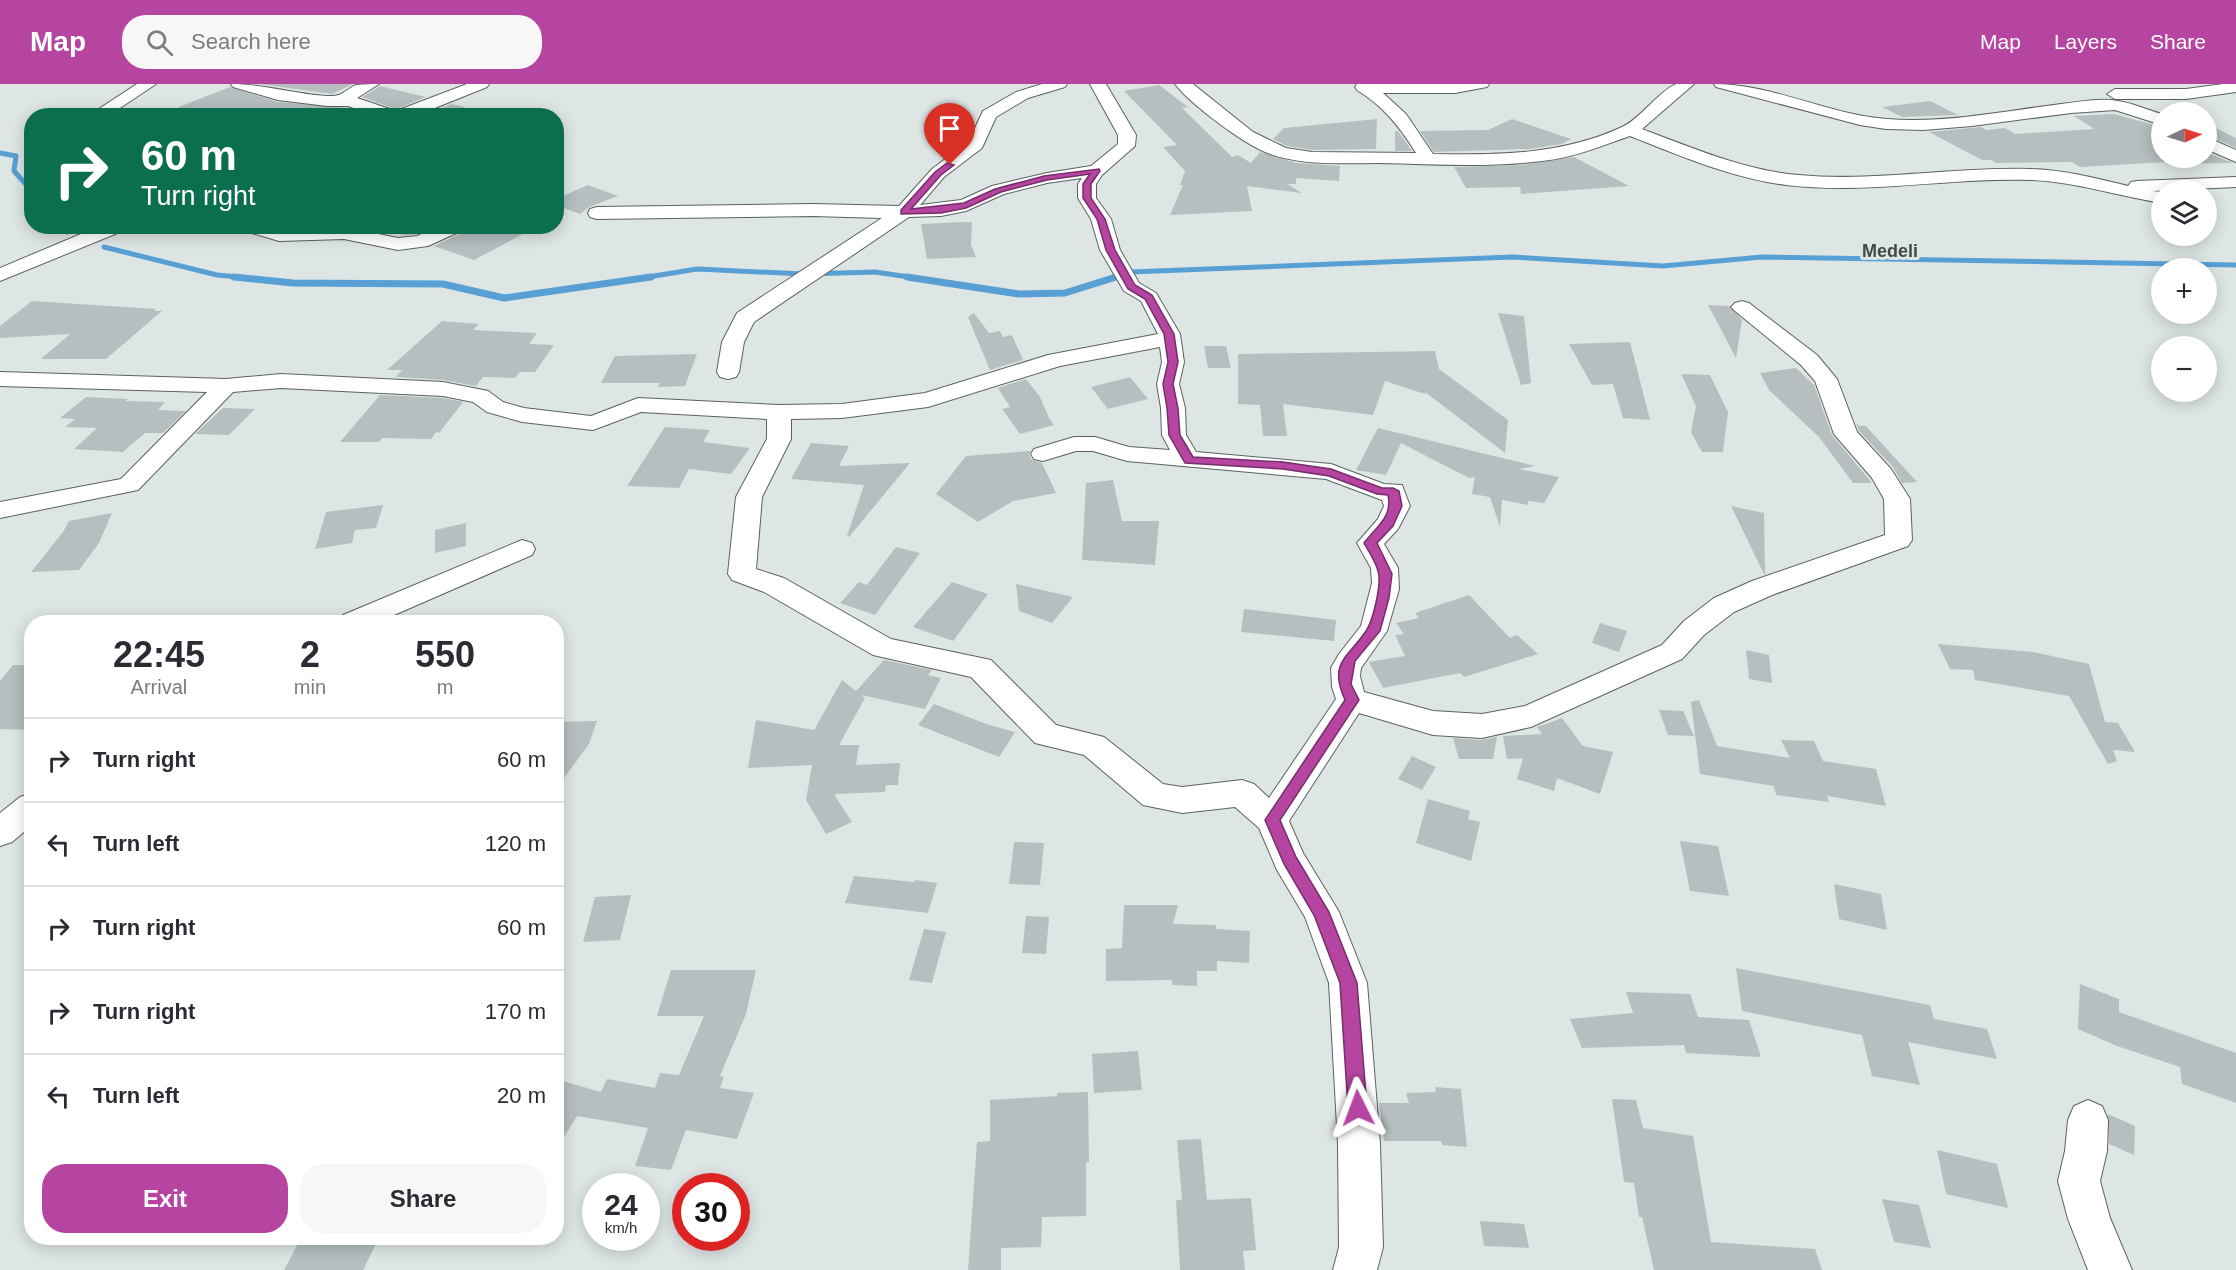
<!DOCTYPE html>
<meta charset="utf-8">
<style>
:root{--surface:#fff;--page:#f7f7f7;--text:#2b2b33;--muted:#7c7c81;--line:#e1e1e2;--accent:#b645a1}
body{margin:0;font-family:Arial,sans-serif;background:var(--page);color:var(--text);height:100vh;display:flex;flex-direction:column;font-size:22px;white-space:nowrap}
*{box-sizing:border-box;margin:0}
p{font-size:20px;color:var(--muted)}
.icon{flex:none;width:33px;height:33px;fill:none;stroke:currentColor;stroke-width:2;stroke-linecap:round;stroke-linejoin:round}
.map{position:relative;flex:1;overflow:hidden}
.drawer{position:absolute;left:24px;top:531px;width:540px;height:630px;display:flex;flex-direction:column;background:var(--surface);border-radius:24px;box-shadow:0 3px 15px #0003}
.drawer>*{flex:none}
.guide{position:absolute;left:24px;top:24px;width:540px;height:126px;border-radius:24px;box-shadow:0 3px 15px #0003;background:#0b6e4f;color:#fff;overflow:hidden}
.needle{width:39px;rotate:86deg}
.controls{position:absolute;left:2151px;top:18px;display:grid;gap:12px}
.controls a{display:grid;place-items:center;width:66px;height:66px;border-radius:50%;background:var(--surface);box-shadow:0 3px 15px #0003;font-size:30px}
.speed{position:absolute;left:582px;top:1089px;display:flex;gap:12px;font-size:30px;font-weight:700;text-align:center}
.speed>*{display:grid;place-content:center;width:78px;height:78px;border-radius:50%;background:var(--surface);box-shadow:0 3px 15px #0003;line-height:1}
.speed small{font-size:15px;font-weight:400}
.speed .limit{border:9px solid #d22;background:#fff;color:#111}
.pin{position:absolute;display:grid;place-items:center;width:51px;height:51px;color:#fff;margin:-62px -26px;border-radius:50% 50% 50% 0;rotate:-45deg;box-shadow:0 0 6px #0007}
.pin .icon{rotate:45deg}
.me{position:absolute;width:66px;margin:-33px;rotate:357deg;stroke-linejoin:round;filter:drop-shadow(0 0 4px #0008)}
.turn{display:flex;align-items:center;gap:21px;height:126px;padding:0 18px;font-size:27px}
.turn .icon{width:78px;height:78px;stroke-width:2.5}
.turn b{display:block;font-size:42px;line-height:51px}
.eta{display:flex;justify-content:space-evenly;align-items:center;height:102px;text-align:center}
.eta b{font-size:36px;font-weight:700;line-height:42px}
.action{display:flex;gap:12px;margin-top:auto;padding:12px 18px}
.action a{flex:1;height:69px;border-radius:24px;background:var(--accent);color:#fff;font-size:24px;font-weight:700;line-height:69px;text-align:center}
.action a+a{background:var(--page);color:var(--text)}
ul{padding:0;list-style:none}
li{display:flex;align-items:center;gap:18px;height:84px;padding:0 18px;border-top:2px solid var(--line)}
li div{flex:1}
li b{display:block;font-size:22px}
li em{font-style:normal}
header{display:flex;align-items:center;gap:36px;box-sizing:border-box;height:84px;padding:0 30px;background:var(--accent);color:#fff}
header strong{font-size:28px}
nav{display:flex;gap:33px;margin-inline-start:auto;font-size:21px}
.search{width:420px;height:54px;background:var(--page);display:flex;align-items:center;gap:15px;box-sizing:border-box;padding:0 21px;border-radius:24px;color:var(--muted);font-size:22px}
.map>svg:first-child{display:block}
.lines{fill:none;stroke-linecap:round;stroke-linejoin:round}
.stream-far1{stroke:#589fd4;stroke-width:5}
.stream{stroke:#589fd4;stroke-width:7}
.building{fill:#b6bec0}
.minor-casing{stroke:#5b6260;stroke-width:2}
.minor{fill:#fff;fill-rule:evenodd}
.route{fill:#b645a1;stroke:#762d69;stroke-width:1.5}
.labels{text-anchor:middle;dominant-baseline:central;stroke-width:6;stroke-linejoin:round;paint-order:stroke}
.far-district-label{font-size:18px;font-weight:bold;fill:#424947;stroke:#dee6e5}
</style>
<header>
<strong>Map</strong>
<div class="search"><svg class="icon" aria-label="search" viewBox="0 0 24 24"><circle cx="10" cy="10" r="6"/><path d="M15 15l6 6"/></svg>Search here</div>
<nav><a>Map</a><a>Layers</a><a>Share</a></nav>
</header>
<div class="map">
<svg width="2236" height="1186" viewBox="0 0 2236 1186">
<rect width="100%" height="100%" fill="#dee6e5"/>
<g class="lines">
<path class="stream-far1" d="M0 69 16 72 14 87 32 107
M62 142 67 148
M104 163 217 191 249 194
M642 194 697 185 804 190 875 188 916 194
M1111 194 1131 188 1512 173 1663 182 1762 173 2236 181"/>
<path class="stream" d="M234 193 293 199 443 200 504 214 651 193
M907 193 1019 210 1065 209 1116 193"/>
</g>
<path class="building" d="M260 0H353L332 10Z
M1159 1 1188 23 1182 24 1232 73 1238 71 1251 79 1260 68 1296 79 1340 82 1339 97 1296 94V100H1287L1302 109 1247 102 1252 127 1170 131 1183 101H1180L1185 87 1163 63 1177 61 1124 7Z
M380 2 426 13 396 25 362 13Z
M230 3 278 18 348 24 367 32H161V30Z
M1930 17 1958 31 1902 33 1882 23Z
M452 20 464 23 463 32H422Z
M2114 30 2162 43V74H2206V68L2233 79 2169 80 2166 78 2080 83 2072 78 1996 79 1991 76H1982L1929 48 1981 43 1986 46 2005 44 2015 50 2094 45 2074 32Z
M1377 35 1376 65 1312 66 1287 62 1273 55 1284 44Z
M1512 35 1571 55 1562 60 1529 65 1434 68 1420 47 1488 46Z
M2206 39 2236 54V64L2206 51Z
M1395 47H1398L1412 67H1395Z
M1574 73 1629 102 1521 110 1520 103 1466 104 1454 83 1522 81Z
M588 101 618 112 589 123 580 130 556 121V115Z
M965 138H972L971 161 976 173 927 175 921 140Z
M389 142H432L416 150 403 151 388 146Z
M467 142H538L474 176 434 162 464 148Z
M32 217 156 225 154 227H162L106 275H41L70 250 0 254V242Z
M1708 221 1729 222 1742 236 1736 274Z
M974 229 989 249 1000 247 1003 253 1012 251 1023 276 990 286 968 233Z
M1498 229 1524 232 1531 299 1521 301Z
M442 237 479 240 473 246 537 249 529 260 554 261 535 288H520L515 294 483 293 476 302 443 296 396 293 402 286H387Z
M1630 258 1650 336 1623 334 1613 300 1592 301 1569 260Z
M1204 262H1226L1231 284H1208Z
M1435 267 1439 285 1508 336 1505 369 1425 308V310L1385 297 1373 331 1283 320 1287 352H1263L1260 321 1238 320V270Z
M697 270 685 302 658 303 660 299H601L615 272Z
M1796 284 1814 301 1832 351 1872 399H1853L1819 353 1769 306 1760 289Z
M1681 290 1710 291 1728 328 1723 368H1702L1691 348 1696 322Z
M1130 293 1148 315 1108 325 1091 303Z
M1026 295 1040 313 1049 334 1054 341 1020 350 1002 325 1010 323 998 304Z
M380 311 443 314 463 318 439 349 436 348 431 355 382 354 379 358H340Z
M86 313 128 315 125 317 165 318 158 326 186 327 163 349H145L123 368 74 365 97 344 65 343 75 335 60 334Z
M223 324 255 325 229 351 195 350Z
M1856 339 1859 342H1866L1917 398 1902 399 1893 383 1859 347Z
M665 343 710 346 703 358 750 364 731 390 689 385 679 404 627 402Z
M1378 344 1535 382 1519 385 1559 393 1544 419 1528 417V421L1502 416 1500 443 1490 413 1472 410 1475 393 1469 394 1401 359 1386 391 1356 386Z
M811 359 849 362 839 382 910 379 849 453 847 452 864 401 791 395Z
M1030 367 1029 371 1032 376 1042 379 1056 409 1013 417 978 438 936 410 966 372Z
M1113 396 1122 437H1159L1155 481 1082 476 1086 399Z
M383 421 376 444 355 446 352 459 315 465 326 428Z
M1731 422 1764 429 1765 490H1764Z
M112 429 99 459 79 486 31 488 63 448 69 437Z
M466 439V462L435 469V446Z
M896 463 920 469 875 531 840 519 859 498 867 501Z
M952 498 988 510 953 557 913 543Z
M1016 500 1073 513 1052 539 1019 527Z
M1469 511 1510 554 1517 551 1538 570 1464 593 1460 589 1383 604 1369 578 1405 572 1395 551 1404 550 1396 539 1419 534 1415 529Z
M1244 525 1336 536 1334 557 1241 548Z
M1600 539 1627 547 1619 568 1592 559Z
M1938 560 2033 568 2089 580 2105 638 2118 639 2135 668 2113 666 2117 677 2108 680 2069 612 1975 596 1973 586 1950 585Z
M1746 566 1769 571 1772 599 1749 595Z
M884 576 932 586 928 591 941 594 925 625 861 611 865 614 839 661H859L856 681 900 679 898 701H886L885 708 834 710 852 738 826 750 806 716 812 681 748 684 756 636 814 646 842 596 856 607Z
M13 581H32V646L0 645V597Z
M1699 616 1717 662 1790 674 1781 656 1814 657 1823 677 1876 685 1886 722 1827 712 1829 718 1776 711 1774 702 1700 690 1691 618Z
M934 620 989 641 1015 648 999 673 918 641Z
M1659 626 1683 627 1694 652 1668 651Z
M1562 634 1583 662 1613 668 1600 710 1557 694 1554 707 1517 695 1523 674 1507 675 1503 652 1542 650 1537 643Z
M597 637 589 660 556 705V638Z
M1497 653 1493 675H1459L1453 654 1482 656Z
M1412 672 1436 683 1422 706 1398 695Z
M1428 715 1470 727 1468 735 1480 738 1471 777 1416 759Z
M1680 757 1718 762 1729 812 1690 807Z
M1014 758 1044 759 1040 801 1009 800Z
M854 792 914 798 915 796 937 799 928 829 845 819Z
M1834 800 1881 810 1887 846 1839 835Z
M631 811 620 856 583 858 595 813Z
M1124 821H1178L1173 840 1216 841V845L1250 847 1249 879 1217 877V887H1197V902L1172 901V896L1106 897V865L1122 864Z
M1026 832 1049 833 1046 870 1022 869Z
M924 845 946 848 932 899 909 896Z
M1736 884 1930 921 1934 935 1987 945 1997 975 1908 958 1920 1001 1872 992 1862 951 1742 927Z
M671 886H756L746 930 720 992 724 993 720 1004 754 1009 737 1055 686 1046 671 1086 635 1082 648 1044 577 1032 556 1066V995L601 1008 607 995 655 1004 660 989 679 991 704 932H657Z
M2080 900 2119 915V928L2236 969V1019L2182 1000 2180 983 2117 962 2078 945Z
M1626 908 1690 910 1698 933 1749 936 1761 973 1686 969 1684 961 1582 964 1570 935 1633 929Z
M1138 967 1142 1006 1094 1009 1092 970Z
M1435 1003 1461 1005 1467 1063 1442 1061 1441 1057H1384L1379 1019H1409L1406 1009 1436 1008Z
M1088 1008 1089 1078H1086V1132L1042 1133 1041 1163 1001 1164V1186H968L977 1058 990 1057V1016L1057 1012V1009Z
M1612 1015 1636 1016 1643 1044 1693 1052 1711 1158 1815 1165 1822 1186H1654L1642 1133H1639L1634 1099 1624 1098Z
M2108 1030 2135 1042 2134 1071 2109 1060Z
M1201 1055 1207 1116 1251 1114 1256 1166 1243 1167 1245 1186H1180L1176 1116H1182L1177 1056Z
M1937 1066 1997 1080 2008 1124 1946 1110Z
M1882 1115 1919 1121 1931 1164 1894 1158Z
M1480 1137 1524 1140 1529 1164 1484 1162Z
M301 1154H379L363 1186H284Z"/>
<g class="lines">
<defs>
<path id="minor" d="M137 0H156L108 32H88Z
M231 0C264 0 295 10 327 12 343 13 343 7 356 1 363 0 372 0 379 0L357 14 396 27 467 0H489L487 3 415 32H375L348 22H327L278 16 233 3Z
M1042 0H1067L1065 3 1028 14 996 33 982 64 944 93 920 121 961 116 992 102 1047 89 1091 82 1118 60V51L1090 0H1106L1136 51 1135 62 1102 91 1096 100V114L1111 135 1120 166 1139 199 1156 209 1180 250 1184 278 1179 300 1185 324 1186 351 1196 368 1331 380 1384 400 1402 401 1410 422 1398 445 1384 460 1398 484 1399 505 1387 547 1361 584 1360 592 1364 608 1433 627 1482 630 1525 622 1662 561 1684 537 1714 514 1752 497 1885 451 1884 415 1872 394 1834 350 1815 297 1801 281 1735 227 1731 223 1735 219 1742 217 1749 219 1817 271 1837 295 1857 348 1891 385 1910 415 1912 456 1908 462 1772 511 1734 528 1704 551 1682 575 1531 643 1482 654 1433 651 1359 629 1289 737 1303 769 1339 828 1367 899 1380 1060 1383 1163 1377 1186H1333L1339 1163 1338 1060 1329 899 1305 833 1277 786 1259 744 1235 723 1182 729 1143 721 1084 671 1035 659 971 593 873 571 764 508 732 496 728 490 736 413 767 355V335L641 328 593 346 522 338 487 328 473 318 443 312 281 304 233 308 138 406 0 434V418L121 395 207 308 0 302V288L226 295 281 290 443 298 488 307 503 318 524 324 591 332 638 314 779 321 842 320 925 309 1048 271 1158 250 1141 217 1124 207 1100 166 1091 135 1078 114V100L1082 94 1047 99 1004 110 966 127 941 132 909 133 754 238 744 258 739 288 736 293 728 295 720 293 717 288 722 258 737 229 882 134 813 132 597 135 590 133 588 129 590 125 597 123 813 120 899 122 932 85 969 57 983 27 1016 8ZM1160 263 1162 278 1157 300 1161 324 1162 351 1170 366 1129 363 1095 353H1074L1034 365 1031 370 1034 375 1043 377 1076 367H1093L1127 377 1326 395 1382 416 1384 422 1378 435 1357 459 1371 484 1372 499 1361 542 1339 570 1331 584 1332 603 1336 615 1269 714 1254 700 1242 696 1182 703 1163 700 1104 653 1056 641 991 576 891 555 784 494 756 485 762 413 791 355V335L842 334 928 323 1060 282Z
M1175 0H1193L1253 48 1286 64 1312 68 1416 69C1400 43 1383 22 1357 6L1355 3 1357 0H1489L1487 3 1455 9H1383L1406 30 1433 70C1498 71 1562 71 1622 43 1640 35 1658 8 1676 0 1680 0 1689 0 1694 0L1642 45C1693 64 1743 86 1798 91 1876 98 1952 83 2030 85 2064 86 2095 94 2128 102L2131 98 2137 97 2236 93V103L2152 107 2162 108V119C2118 112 2076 98 2032 96 1949 93 1868 111 1786 101 1731 94 1681 72 1630 52 1601 62 1573 74 1542 77 1488 84 1433 80 1378 79 1343 79 1304 82 1270 70 1246 62 1190 20 1175 0Z
M1714 0C1774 0 1828 31 1887 35 1940 39 1993 29 2046 22 2067 20 2098 13 2118 17 2133 19 2147 26 2162 30V41L2115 26 2071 29 1972 42 1923 46 1886 45 1860 41 1716 3Z
M2223 0H2236V8L2186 15H2115L2107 10 2115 5H2186Z
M2206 53 2236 66V78L2206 65Z
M100 142H127L125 146 0 197V184Z
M240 142H271L280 145 344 143 398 154 417 152 439 142H465L463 146 428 162 398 166 344 155 279 157 242 146Z
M522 456 532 459 535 465 532 471 378 538H339L343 531Z
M32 709V741L12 758 0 762V729L20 713Z
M2088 1016 2102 1022 2108 1036 2107 1067 2100 1097 2110 1134 2132 1186H2088L2068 1135 2058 1097 2065 1067 2068 1036 2074 1022Z"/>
</defs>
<use href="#minor" class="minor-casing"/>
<use href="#minor" class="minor"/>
</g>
<path class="route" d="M947 79 954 81 941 91 911 125 964 119 995 105 1044 92 1099 85 1100 87 1091 100V114L1105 135 1115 166 1135 201 1152 211 1174 250 1178 278 1173 300 1178 324 1180 351 1193 373 1283 378 1331 385 1382 404H1393L1399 407 1402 422 1393 442 1377 459 1392 490 1389 514 1380 547 1355 577 1351 600 1359 616 1280 736 1296 773 1329 828 1357 899 1367 1024 1364 1030 1358 1033 1351 1030 1348 1024 1340 899 1314 831 1284 780 1265 736 1345 616C1328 578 1348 574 1366 547 1373 537 1380 505 1379 493 1379 482 1369 468 1364 459 1376 443 1393 433 1388 411L1377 410 1329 392 1283 385 1185 379 1169 351 1167 324 1163 300 1168 278 1164 250 1145 215 1128 205 1106 166 1097 135 1083 114V100L1090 90 1047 96 1001 108 966 124 941 129 901 130V126L935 88Z"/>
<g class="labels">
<g class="far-district-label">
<text x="1890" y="167">Medeli</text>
</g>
</g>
</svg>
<div class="controls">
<a><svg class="needle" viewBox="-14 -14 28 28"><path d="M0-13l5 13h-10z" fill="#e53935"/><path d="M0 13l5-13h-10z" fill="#7c7c81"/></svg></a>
<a><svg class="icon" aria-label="layers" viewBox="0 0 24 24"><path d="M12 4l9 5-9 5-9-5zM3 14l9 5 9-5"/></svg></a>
<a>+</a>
<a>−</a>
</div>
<div class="speed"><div>24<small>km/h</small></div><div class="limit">30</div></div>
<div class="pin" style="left:950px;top:81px;background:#d93025"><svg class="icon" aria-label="arrive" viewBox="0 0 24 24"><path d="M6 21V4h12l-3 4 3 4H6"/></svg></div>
<svg class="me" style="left:1358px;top:1024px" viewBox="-20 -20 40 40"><path d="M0-17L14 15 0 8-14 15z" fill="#b645a1" stroke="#fff" stroke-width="4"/></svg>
<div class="guide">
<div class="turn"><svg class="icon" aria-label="right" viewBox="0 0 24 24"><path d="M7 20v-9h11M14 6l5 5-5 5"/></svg><div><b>60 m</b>Turn right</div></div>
</div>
<section class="drawer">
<div class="eta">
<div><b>22:45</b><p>Arrival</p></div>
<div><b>2</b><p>min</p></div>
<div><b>550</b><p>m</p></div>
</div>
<ul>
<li><svg class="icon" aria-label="right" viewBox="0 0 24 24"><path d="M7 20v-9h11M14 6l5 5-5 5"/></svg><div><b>Turn right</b></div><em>60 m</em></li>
<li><svg class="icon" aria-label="left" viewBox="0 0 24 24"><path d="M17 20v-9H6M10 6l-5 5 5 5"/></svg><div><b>Turn left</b></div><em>120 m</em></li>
<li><svg class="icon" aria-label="right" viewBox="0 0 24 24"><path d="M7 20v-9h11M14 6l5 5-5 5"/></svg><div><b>Turn right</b></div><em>60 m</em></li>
<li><svg class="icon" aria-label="right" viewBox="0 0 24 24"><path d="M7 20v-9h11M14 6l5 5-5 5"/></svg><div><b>Turn right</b></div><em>170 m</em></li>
<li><svg class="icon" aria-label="left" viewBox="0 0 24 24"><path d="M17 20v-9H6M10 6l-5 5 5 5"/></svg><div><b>Turn left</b></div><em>20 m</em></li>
</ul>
<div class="action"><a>Exit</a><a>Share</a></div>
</section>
</div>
